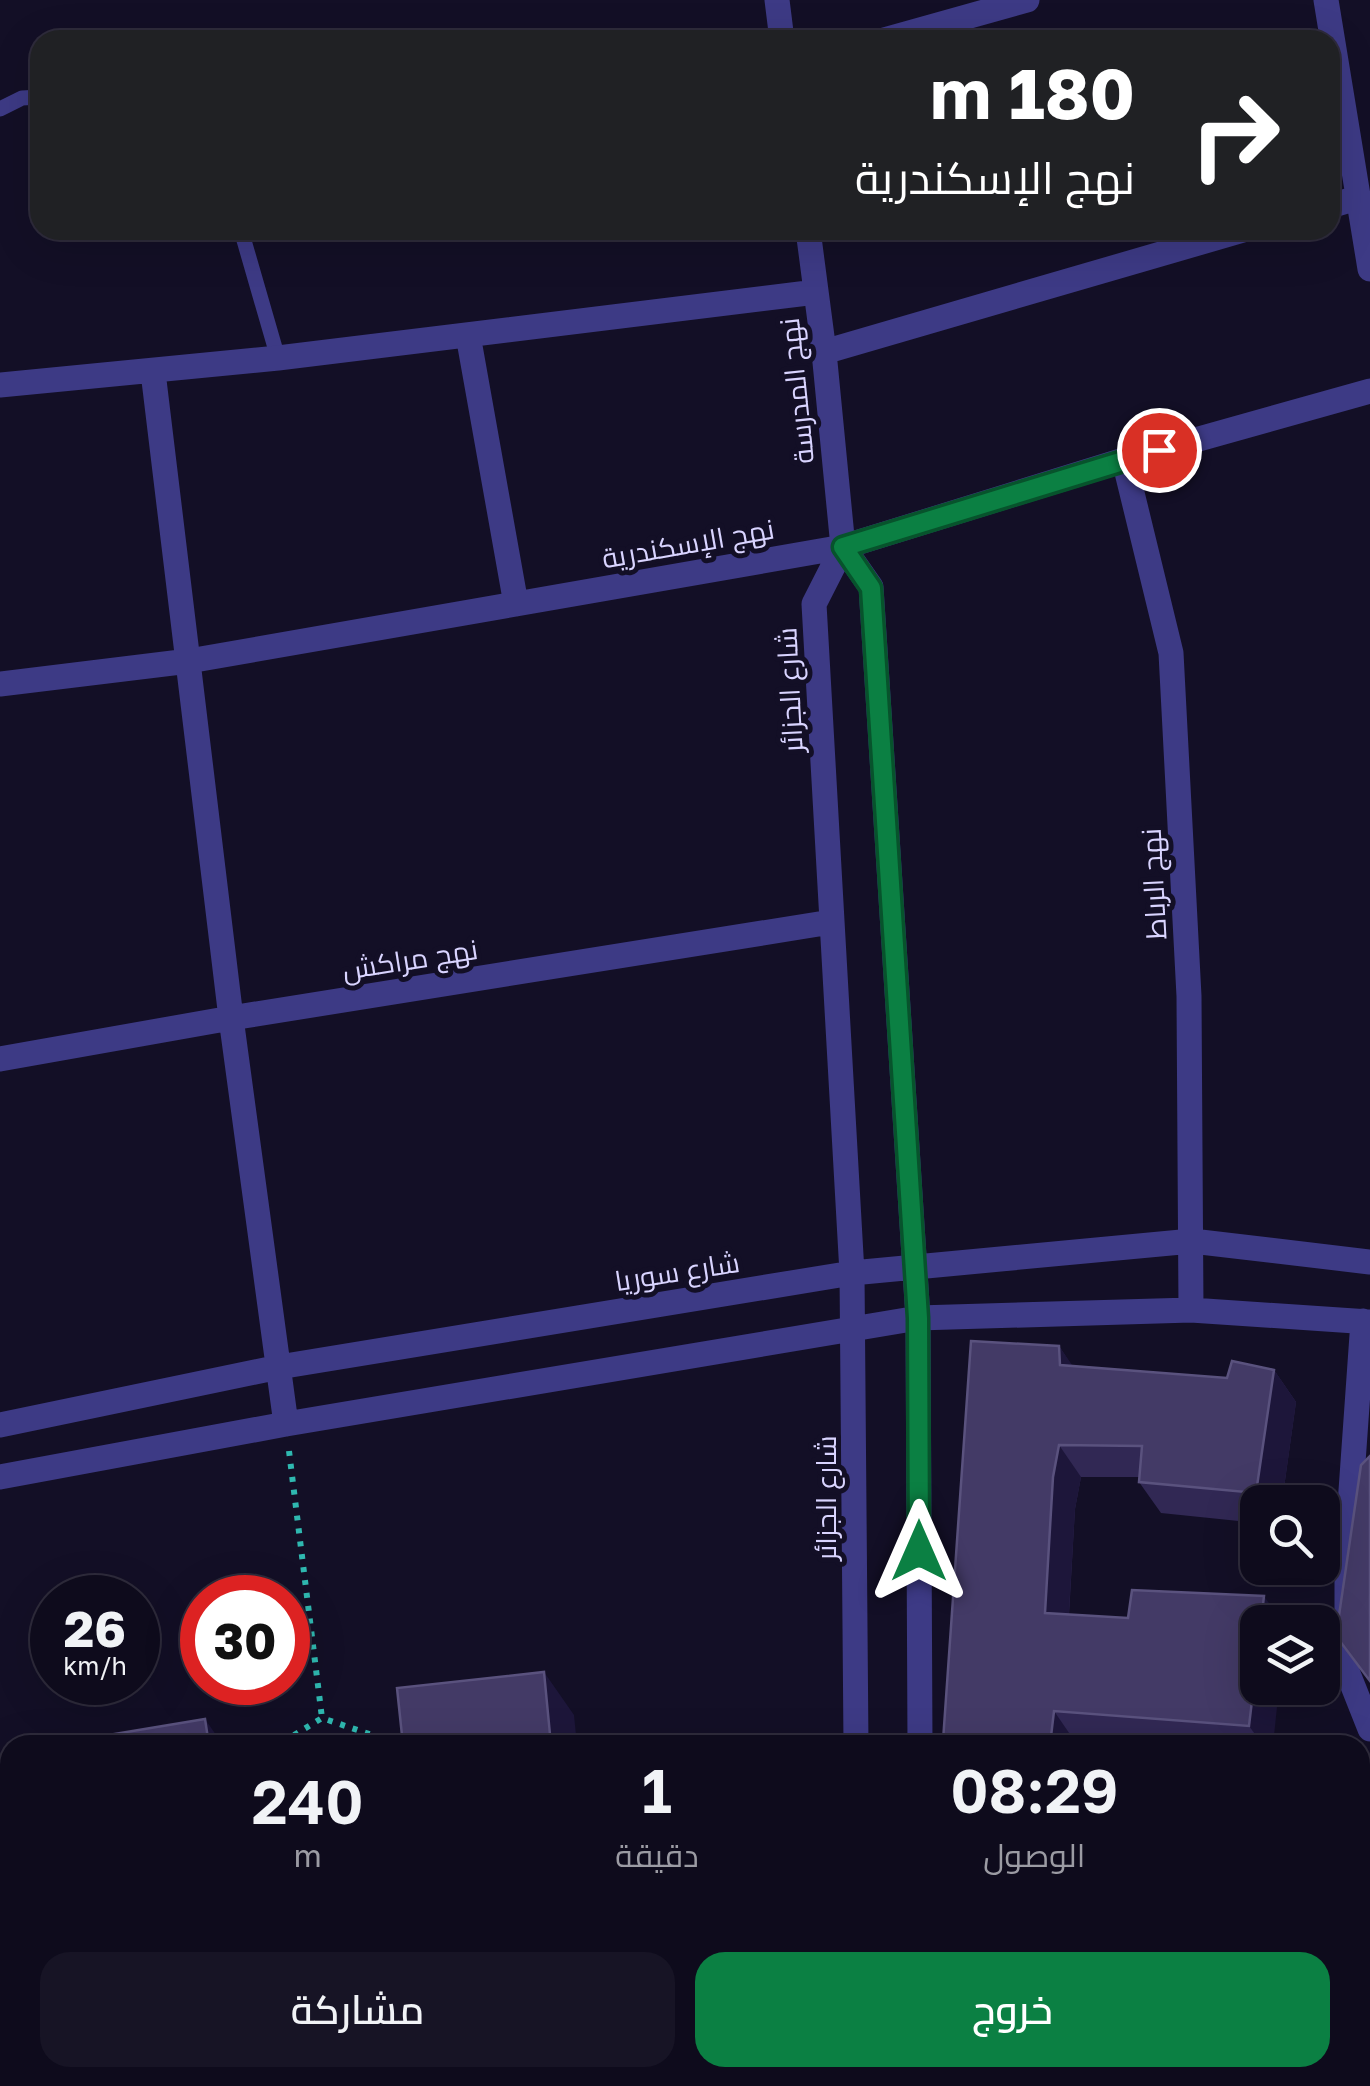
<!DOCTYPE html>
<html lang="ar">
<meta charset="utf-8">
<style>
:root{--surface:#0e0b1c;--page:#171425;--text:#f1f3f6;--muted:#9b9ba3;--line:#2e2b3b;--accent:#0b8043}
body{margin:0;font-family:"Golos Text",Cairo,sans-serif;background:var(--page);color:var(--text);direction:rtl;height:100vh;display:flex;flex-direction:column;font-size:38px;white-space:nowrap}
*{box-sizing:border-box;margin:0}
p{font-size:32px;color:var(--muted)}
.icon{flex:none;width:55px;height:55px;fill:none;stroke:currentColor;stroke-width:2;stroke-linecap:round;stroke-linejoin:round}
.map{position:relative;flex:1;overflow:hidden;direction:ltr}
.sheet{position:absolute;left:0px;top:1735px;width:1370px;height:352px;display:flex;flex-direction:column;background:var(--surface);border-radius:30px 30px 0 0;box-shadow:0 10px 40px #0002,0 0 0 2px var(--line);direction:rtl}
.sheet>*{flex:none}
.guide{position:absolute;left:30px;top:30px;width:1310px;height:210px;border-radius:30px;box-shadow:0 10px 40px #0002,0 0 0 2px var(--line);direction:rtl;background:#202124;color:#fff;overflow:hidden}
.controls{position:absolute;left:1240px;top:1485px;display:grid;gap:20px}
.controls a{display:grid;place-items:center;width:100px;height:100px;border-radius:20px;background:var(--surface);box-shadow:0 10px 40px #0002,0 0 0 2px var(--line);font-size:50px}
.speed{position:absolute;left:30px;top:1575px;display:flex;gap:20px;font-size:50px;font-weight:700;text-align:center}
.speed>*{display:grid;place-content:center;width:130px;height:130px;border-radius:50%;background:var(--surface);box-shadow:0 10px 40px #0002,0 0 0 2px var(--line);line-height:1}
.speed small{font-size:25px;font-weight:400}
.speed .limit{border:15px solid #d22;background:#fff;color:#111}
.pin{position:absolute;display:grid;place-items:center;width:85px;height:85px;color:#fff;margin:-42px;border:5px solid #fff;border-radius:50%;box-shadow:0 2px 10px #0007}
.me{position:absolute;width:110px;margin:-55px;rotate:0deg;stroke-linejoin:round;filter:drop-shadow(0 0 8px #0008)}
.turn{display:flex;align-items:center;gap:35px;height:210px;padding:0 40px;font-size:45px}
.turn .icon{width:130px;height:130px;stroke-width:2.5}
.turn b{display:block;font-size:70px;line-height:85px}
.eta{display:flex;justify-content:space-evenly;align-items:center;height:170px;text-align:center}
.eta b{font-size:60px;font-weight:600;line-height:70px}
.button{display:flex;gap:20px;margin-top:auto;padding:20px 40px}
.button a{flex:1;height:115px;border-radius:30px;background:var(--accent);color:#fff;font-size:40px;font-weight:600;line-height:115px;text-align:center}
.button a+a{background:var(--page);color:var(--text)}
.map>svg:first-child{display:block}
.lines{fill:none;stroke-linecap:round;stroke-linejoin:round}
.path{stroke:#2fb8b0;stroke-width:6;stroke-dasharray:5 8;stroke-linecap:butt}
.service{stroke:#3d3a85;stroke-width:15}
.minor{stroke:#3d3a85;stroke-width:25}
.wall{fill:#312854}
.shaded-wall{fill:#1d163a}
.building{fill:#433a66;stroke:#5a527e;stroke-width:2.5}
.route-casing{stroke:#07532c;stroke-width:25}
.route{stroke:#0b8043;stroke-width:18}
.labels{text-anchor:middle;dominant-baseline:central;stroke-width:10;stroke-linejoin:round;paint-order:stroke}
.street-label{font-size:28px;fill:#d9d4ff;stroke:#130f26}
</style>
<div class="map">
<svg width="1370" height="2086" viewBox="0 0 1370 2086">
<rect width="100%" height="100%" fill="#130f26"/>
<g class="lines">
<path class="path" d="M289 1451 322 1718
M286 1745 291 1737 322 1718 375 1736 381 1745"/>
<path class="service" d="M0 109 22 98 40 97
M241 230 278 358"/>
<path class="minor" d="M777 0 782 40
M1326 0 1370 269
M884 40 1027 0
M1330 206 1357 198
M808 230 824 352 843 547 871 587 918 1318 920 1745
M468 335 516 604
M824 352 1243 230
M153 372 231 1018 286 1424
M0 385 278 358 816 292
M1124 460 1171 653 1189 996 1191 1310
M843 547 814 604 852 1273 856 1745
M0 684 189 661 843 547 1124 460 1370 391
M0 1059 231 1018 831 922
M1363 1321 1347 1547V1671L1370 1729
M0 1425 279 1367 852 1273 1192 1241 1370 1262
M0 1477 286 1424 918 1318 1191 1310 1370 1322
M1360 1880 1370 1872
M1360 2054 1370 2055
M0 2075 10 2073
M357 2078 358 2086
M858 2078V2086
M922 2078V2086"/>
</g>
<path class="wall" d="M1059 1346 1072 1366 1227 1378 1274 1370 1296 1402 1282 1502H1258V1523L1161 1513 1139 1482 1140 1477H1081L1075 1509 1069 1615 1128 1618 1273 1745H1107L1076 1743V1745H946L943 1741Z"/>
<path class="shaded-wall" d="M1059 1346 1081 1378 1060 1365Z
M1274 1370 1296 1402 1282 1502H1263L1256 1493Z
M1059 1445 1081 1477 1075 1509 1067 1645 1045 1613 1053 1477Z
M1264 1596 1282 1622H1261Z
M1258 1650V1688H1279L1273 1745H1263L1249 1726Z
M544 1672 574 1715 577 1745H551Z
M1054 1711 1076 1743V1745H1050Z
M205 1719 223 1745H209Z
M595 2078H618L617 2086H595Z"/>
<path class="building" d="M971 1341 1059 1346 1060 1365 1227 1378 1232 1361 1274 1370 1256 1493 1139 1482 1142 1446 1059 1445 1053 1477 1045 1613 1128 1618 1132 1590 1264 1596 1261 1622H1258V1650L1249 1726 1054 1711 1050 1745H985L943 1741Z
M1370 1456V1681L1336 1636 1361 1465Z
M544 1672 551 1745H403L397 1688Z
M205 1719 209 1745H54V1744Z
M436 2078H595V2086H429Z"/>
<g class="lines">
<defs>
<path id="route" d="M919 1551 918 1318 871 588 843 547 1159 450"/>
</defs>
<use href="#route" class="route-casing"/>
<use href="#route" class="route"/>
</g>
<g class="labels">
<g class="street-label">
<text transform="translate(796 391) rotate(-96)">نهج المدرسة</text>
<text transform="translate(688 543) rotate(-10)">نهج الإسكندرية</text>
<text transform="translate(789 690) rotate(-93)">شارع الجزائر</text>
<text transform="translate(1153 884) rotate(-93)">نهج الرباط</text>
<text transform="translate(410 959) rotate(-9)">نهج مراكش</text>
<text transform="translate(677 1271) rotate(-9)">شارع سوريا</text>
<text transform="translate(825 1498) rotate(-90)">شارع الجزائر</text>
</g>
</g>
</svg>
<div class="controls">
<a><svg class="icon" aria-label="search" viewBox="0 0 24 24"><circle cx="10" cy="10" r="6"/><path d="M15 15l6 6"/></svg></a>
<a><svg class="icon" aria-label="layers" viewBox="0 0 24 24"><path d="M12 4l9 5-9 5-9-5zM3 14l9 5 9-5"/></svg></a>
</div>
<div class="speed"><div>26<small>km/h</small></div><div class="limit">30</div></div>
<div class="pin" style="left:1159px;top:450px;background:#d93025"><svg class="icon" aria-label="arrive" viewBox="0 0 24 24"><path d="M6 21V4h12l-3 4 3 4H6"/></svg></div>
<svg class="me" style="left:919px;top:1551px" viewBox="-20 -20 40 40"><path d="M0-17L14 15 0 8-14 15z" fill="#0b8043" stroke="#fff" stroke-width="4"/></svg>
<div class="guide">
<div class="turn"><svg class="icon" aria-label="right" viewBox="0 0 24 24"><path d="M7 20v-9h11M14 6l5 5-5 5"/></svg><div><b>180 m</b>نهج الإسكندرية</div></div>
</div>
<section class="sheet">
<div class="eta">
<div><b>08:29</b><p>الوصول</p></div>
<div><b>1</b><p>دقيقة</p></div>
<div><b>240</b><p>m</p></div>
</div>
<div class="button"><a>خروج</a><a>مشاركة</a></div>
</section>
</div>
